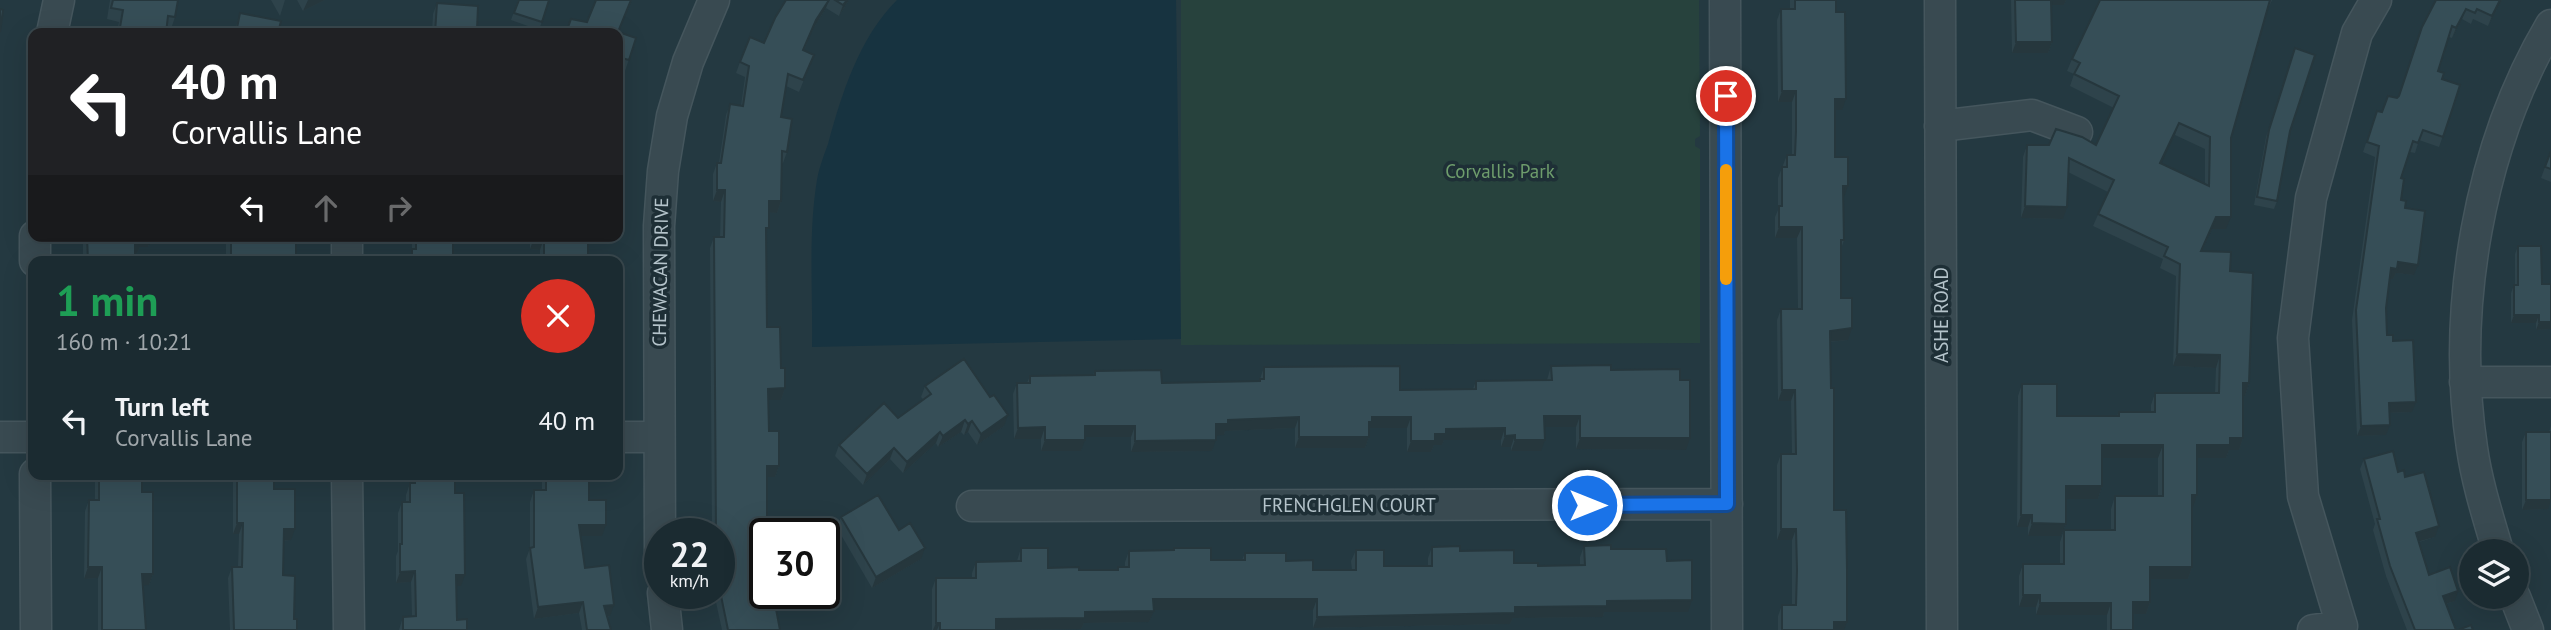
<!DOCTYPE html>
<meta charset="utf-8">
<style>
:root{--surface:#1b2b31;--page:#28373d;--text:#f1f3f6;--muted:#a0a7ab;--line:#39474d}
body{margin:0;font-family:"PT Sans",sans-serif;background:var(--page);color:var(--text);height:100vh;display:flex;flex-direction:column;font-size:26px;white-space:nowrap}
*{box-sizing:border-box;margin:0}
p{font-size:23px;color:var(--muted)}
.icon{flex:none;width:38px;height:38px;fill:none;stroke:currentColor;stroke-width:2;stroke-linecap:round;stroke-linejoin:round}
.map{position:relative;flex:1;overflow:hidden}
.drawer{position:absolute;left:28px;top:256px;width:595px;height:224px;display:flex;flex-direction:column;background:var(--surface);border-radius:14px;box-shadow:0 7px 28px #0002,0 0 0 2px var(--line)}
.drawer>*{flex:none}
.top-card{position:absolute;left:28px;top:28px;width:595px;height:214px;border-radius:14px;box-shadow:0 7px 28px #0002,0 0 0 2px var(--line);background:#202124;color:#fff;overflow:hidden}
.tools{position:absolute;left:2459px;top:539px;display:grid;gap:14px}
.tools a{display:grid;place-items:center;width:70px;height:70px;border-radius:50%;background:var(--surface);box-shadow:0 7px 28px #0002,0 0 0 2px var(--line);font-size:35px}
.speed{position:absolute;left:644px;top:518px;display:flex;gap:14px;font-size:35px;font-weight:700;text-align:center}
.speed>*{display:grid;place-content:center;width:91px;height:91px;border-radius:50%;background:var(--surface);box-shadow:0 7px 28px #0002,0 0 0 2px var(--line);line-height:1}
.speed small{font-size:18px;font-weight:400}
.speed .limit{border:4px solid #111;border-radius:10px;background:#fff;color:#111}
.pin{position:absolute;display:grid;place-items:center;width:60px;height:60px;color:#fff;margin:-30px;border:4px solid #fff;border-radius:50%;box-shadow:0 2px 7px #0007}
.me{position:absolute;width:77px;margin:-38px;rotate:90deg;stroke-linejoin:round;filter:drop-shadow(0 0 5px #0008)}
.turn{display:flex;align-items:center;gap:24px;height:147px;padding:0 28px;font-size:32px}
.turn .icon{width:91px;height:91px;stroke-width:2.5}
.turn b{display:block;font-size:49px;line-height:60px}
.lanes{display:flex;align-items:center;height:66px;padding:0 28px;background:#0003;justify-content:center;gap:35px;direction:ltr}
.lanes .off{opacity:.35}
.round{display:grid;place-items:center;flex:none;width:74px;height:74px;border-radius:37px;background:var(--page)}
.head{display:flex;align-items:center;justify-content:space-between;height:119px;padding:0 28px}
h1{font-size:42px;font-weight:600;line-height:52px;color:#1e9e55}
ul{padding:0;list-style:none}
li{display:flex;align-items:center;gap:21px;height:91px;padding:0 28px}
li div{flex:1}
li b{display:block;font-size:26px}
li em{font-style:normal}
.map>svg:first-child{display:block}
.green{fill:#27423d}
.water{fill:#173340}
.lines{fill:none;stroke-linecap:round;stroke-linejoin:round}
.minor-casing{stroke:#45565d;stroke-width:33}
.minor{stroke:#394a51;stroke-width:30}
.wall{fill:#2e434b;fill-rule:evenodd}
.shaded-wall{fill:#26373d}
.building{fill:#364e57;stroke:#26373d;stroke-width:2;fill-rule:evenodd}
.route-casing{stroke:#114b97;stroke-width:18}
.route{stroke:#1a73e8;stroke-width:12}
.slow{stroke:#f59e0b;stroke-width:12}
.labels{text-anchor:middle;dominant-baseline:central;stroke-width:7;stroke-linejoin:round;paint-order:stroke}
.park-label{font-size:19px;fill:#6e9d6c;stroke:#1e2f36}
.street-label{font-size:19px;fill:#b5c4cb;stroke:#1e2f36}
</style>
<div class="map">
<svg width="2551" height="630" viewBox="0 0 2551 630">
<rect width="100%" height="100%" fill="#243941"/>
<path class="green" d="M1181 0H1699L1700 136 1695 139V146L1700 149V343L1181 345Z"/>
<path class="water" d="M897 0H1176L1181 339 812 347C813 292 808 234 817 180 819 168 824 155 828 144 842 93 859 38 897 0Z"/>
<g class="lines">
<defs>
<path id="minor" d="M1725 0 1727 630
M1940 0 1942 630
M52 33 59 0
M1940 126 2032 115 2077 132
M347 236V261
M35 261V236
M2465 382H2551
M0 437H33
M618 437H659
M35 474 36 630
M347 474 349 630
M972 506 1727 504
M2498 551C2488 517 2477 483 2472 448 2451 309 2479 146 2551 25
M660 552 659 226 663 171 672 116 688 62 714 0
M663 593 667 630
M2515 597 2528 630
M2313 630 2342 626 2303 496 2293 338 2311 198 2357 33 2376 0"/>
</defs>
<use href="#minor" class="minor-casing"/>
<use href="#minor" class="minor"/>
</g>
<path class="wall" d="M110 0H178L175 17 171 29 166 28V33H117L119 22 107 19Z
M271 0H285L280 16Z
M297 0H325L303 11Z
M518 0H549L539 30 511 20Z
M596 0H632L618 32 636 38 625 71 618 69V33L587 22Z
M786 0H849L839 16 826 8 812 31 804 51 814 55 799 92 786 86 781 117 787 152 783 163H782L781 201 777 213 769 212 766 235 767 327 781 368 785 388 781 400H768L769 431 779 466 775 477H767L765 593 780 630H722L714 593H719V534H712L710 248 714 237H720L721 202 713 201V174L717 163H719L726 115 730 104 741 106 745 77 736 73 740 62 764 43Z
M1790 0H1836L1842 110H1835V157L1843 197 1844 240 1841 249V298L1848 340 1830 342 1834 510 1844 630H1778V616L1782 605H1792V540H1777V465L1781 454H1792L1791 401H1778L1777 320 1781 309H1798L1797 238H1775V217L1778 210V178L1787 155H1792V102H1778L1777 20 1781 9H1790Z
M2011 0H2066L2064 5H2051L2052 42 2048 53H2012Z
M2100 0H2272L2268 9 2267 8 2231 138 2226 229H2212L2202 251 2230 271 2249 383 2245 396H2243V438L2239 450H2229L2226 458H2197V495L2192 507V567L2188 579H2150V602L2146 614H2133V630H2107V615H2036V607H2019V576L2023 564H2060V542L2064 530H2111V509L2115 496H2158V458H2102V486L2098 499H2066V524L2061 536H2028V527H2017L2018 396 2022 384 2057 416H2117L2119 412H2151V405L2155 393H2215L2216 368 2173 366 2176 276 2160 268 2163 259 2093 226 2108 192 2068 172 2063 219 2021 218 2023 157 2027 145H2096L2114 108 2070 86 2074 74 2067 71 2072 59ZM2175 135 2205 149V184L2161 163Z
M2436 0H2502L2488 26 2473 19 2471 24 2462 19 2452 38 2449 37 2438 71 2453 107 2439 147 2419 140 2415 153 2410 152 2401 178V200L2405 208 2414 275 2396 273 2393 279H2390L2386 308 2387 335 2393 341 2412 412 2389 413 2386 435 2357 436 2352 320 2375 157 2363 152 2377 111 2382 112 2398 97Z
M437 3 477 30 486 33H432L433 14Z
M240 13 278 33H234Z
M2295 48 2290 131 2277 201 2274 209 2254 205 2266 137Z
M2551 151V182L2541 178Z
M83 236H152L148 247H140L137 253H135V261H83Z
M220 236H296V261H226V239H220Z
M412 236H455L453 242V261H408L412 251Z
M530 236H588V261H540V250L530 249Z
M2518 246 2542 284 2551 329 2536 330V323H2511V293L2514 285H2515V254Z
M1551 366 1611 370 1680 380 1686 450 1576 449V427H1544L1541 451H1511V447H1501V440H1444L1442 445H1434L1431 452H1407V428H1369V437L1365 448H1295V428L1225 431 1224 435H1216L1212 451 1131 452V437H1085L1081 451H1041V439H1014L1013 394 1017 383H1027L1030 376 1093 375 1095 371 1162 383 1259 382 1264 367 1400 390 1473 389 1476 381 1547 380Z
M925 386 1004 426 977 445 968 432 964 435 961 432 938 447 936 443 903 473 890 459 863 485 835 456 839 445 898 418 924 400 921 397Z
M2551 426 2548 509 2522 510V442L2526 432H2549Z
M2364 459 2398 472 2405 477 2435 537 2419 542 2429 575 2455 601 2446 604 2456 630H2407L2386 576 2373 530 2375 524 2360 469Z
M95 474H142V492L153 574 149 585H143L146 630H98V578L84 579 85 511 89 500H95Z
M234 474H274V489L291 540 283 541V575L297 630H230L228 578 232 567H238L239 534H233V477Z
M411 474H455V493L461 586H456L457 620 467 630H399L403 617 412 616 411 582 396 583V556L398 551V513L402 502H406V495L410 483H411Z
M542 474H589V500L602 536H580L585 568 610 616 607 617 611 630H582L579 613 534 619 526 559 530 548V502L534 490H542Z
M841 517 899 530 921 559 872 588 837 528Z
M1584 546 1611 549 1667 561 1688 612H1604L1603 617 1513 618 1510 624 1313 628V610H1154L1149 622 1084 623 1081 629 932 630V589L936 578H972V573L976 562 1017 561 1021 548 1048 568 1117 570 1118 567H1125V562L1129 551 1173 550 1174 548 1211 560H1242L1245 553 1286 561 1313 570H1352L1351 561 1356 550 1384 566H1428V558L1432 547 1460 551 1514 563 1538 566 1580 565V557Z"/>
<path class="shaded-wall" d="M308 0H325L303 11Z
M829 0 826 8 812 31 799 62 816 20Z
M847 0H849L839 16 843 5Z
M2049 0H2066L2064 5H2047Z
M2500 0H2502L2488 26 2492 16Z
M2466 9 2462 19 2452 38 2456 28Z
M2016 42H2052L2048 53H2012Z
M1782 91H1796L1792 102H1778Z
M1835 99H1846L1842 110H1831Z
M2179 123 2175 135 2156 175 2160 163Z
M1843 186H1848L1844 197Z
M717 190H725L721 202 713 201Z
M769 201H781L777 213 765 212Z
M2025 206 2067 207 2063 219 2021 218Z
M2216 217H2231L2226 229H2212L2196 263Z
M1779 227H1802L1797 238H1775Z
M142 236H152L148 247H140L137 253H131L135 242Z
M222 236H228L226 239H220Z
M534 238H544L540 250 530 249Z
M2398 262 2418 265 2414 275 2396 273 2393 279H2388L2391 268Z
M2514 315H2539L2536 323H2511Z
M2539 322H2551V329L2536 330Z
M1852 328 1848 340 1826 342 1830 331Z
M2177 354 2220 355 2216 368 2173 366Z
M2243 383H2249L2245 396 2239 395Z
M785 388 781 400H764L768 389Z
M1782 390H1795L1791 401H1778Z
M2416 402 2412 412 2385 413 2389 403Z
M1008 415 1004 426 977 445 981 434Z
M1544 416H1580L1576 427H1540Z
M1299 417 1295 428 1225 431 1224 435 1212 436 1216 424 1228 420Z
M1372 417H1411L1407 428H1369L1365 433Z
M965 420 961 432 938 447 943 436Z
M972 421 968 432 964 435 968 424Z
M2390 425 2386 435 2357 436 2361 426Z
M1085 426H1135L1131 437H1081Z
M1045 427 1041 439H1014L1018 428Z
M1505 428 1501 440H1444L1442 445H1434L1431 452H1407L1411 441 1435 434 1446 429Z
M940 432 936 443 903 473 907 462Z
M1515 435 1511 447H1501L1505 436Z
M1299 437H1369L1365 448H1295Z
M1580 438H1690L1686 450 1576 449Z
M2230 438H2243L2239 450H2229L2226 458H2193L2197 445Z
M1045 440H1085L1081 451H1041Z
M1216 440 1212 451 1131 452 1135 441Z
M1515 440H1545L1541 451H1511Z
M2102 445H2163L2158 458H2098Z
M894 448 890 459 863 485 867 474Z
M767 466H779L775 477H762Z
M2066 486H2102L2098 499H2061Z
M2192 495H2197L2193 507H2188Z
M2526 500H2551L2548 509 2522 510Z
M2021 515H2032L2028 527H2017Z
M237 523H243L239 534H233Z
M2032 523 2066 524 2061 536H2028Z
M579 525H606L602 536H575Z
M2439 526 2435 537 2413 543 2416 533Z
M284 529H295L291 540 280 541Z
M1781 529H1796L1792 540H1777Z
M925 548 921 559 872 588 876 577Z
M88 567H102L98 578 84 579Z
M2150 567H2192L2188 579H2146Z
M415 571 411 582 396 583 400 572Z
M142 574H153L149 585 138 586Z
M456 575H465L461 586H452Z
M2458 591 2455 601 2439 606 2443 596Z
M2023 595H2040L2036 607H2019Z
M1153 599H1317L1313 610H1149Z
M1692 600 1688 612H1604L1603 617 1513 618 1510 624 1313 628 1317 617 1607 601Z
M583 602 579 613 534 619 538 607Z
M2133 602H2150L2146 614H2128Z
M2040 603H2111L2107 615H2036Z
M614 605 610 616 599 617 604 606Z
M1154 611 1149 622 1084 623 1081 629 991 630 996 619 1085 612Z
M1834 622H1847L1844 630H1831Z
M936 623H940L937 630H933Z"/>
<path class="building" d="M113 0H178L175 17 168 16 166 33H119L123 10 111 8Z
M519 0H549L542 22 514 13Z
M596 0H631L618 32 636 38 629 60 618 57V33H566L571 19 587 22Z
M786 0H829L816 20 803 50 814 55 803 80 788 74 781 117 792 119 787 152 782 151 781 201H769V228H766L767 327H780L781 368H785V388L768 389 769 431H779V466H767V531H772V534H765V593H773L780 630H728L719 586V534H716L714 237H724L725 190H717V163H721L730 104 743 106 749 66 740 62 750 37 764 43 775 18Z
M835 0H847L843 5Z
M1795 0H1836V12H1845L1846 99H1835V157H1848V186H1843L1844 240H1841V298H1852V328L1830 331 1831 388H1834V510H1846L1847 569V622H1834V630H1782V605H1796L1797 570 1796 529H1781V454H1796L1795 390H1782L1781 309H1802V227H1779V206H1782V167H1787V155H1795L1796 131V91H1782L1781 9H1795Z
M2015 0H2051L2052 42H2016Z
M2100 0H2270L2231 138V217H2216L2201 251 2231 252 2230 271 2253 273 2249 383H2243V438H2230V445H2197V495H2192V567H2150V602H2133V630H2111V603H2040V595H2023V564H2064V530H2115V496H2163V445H2102V486H2066V524L2032 523V515H2021L2022 384H2057V416H2119V412H2155V393H2219L2220 355 2177 354 2180 264 2164 256 2168 247 2098 214 2114 180 2069 158 2067 207 2025 206 2027 145H2049L2056 129 2082 137 2096 145 2119 96 2074 74 2080 63 2072 59ZM2179 123 2210 137 2209 186 2160 163Z
M2436 0H2500L2492 16 2477 9 2475 13 2466 9 2456 28 2452 26 2438 71 2444 73 2442 79 2460 85 2453 107 2443 137 2423 130 2418 143 2413 141 2401 178 2404 179 2401 200 2406 201 2405 208 2425 211 2418 265 2398 262 2397 269 2391 268 2386 308 2387 335H2393V341L2413 340 2416 402 2389 403 2390 425 2361 426 2356 310 2379 146 2367 142 2377 111 2382 112 2388 96 2397 98 2399 96 2422 27Z
M437 3 478 6 477 30 486 31V33H435Z
M0 9 3 10 0 32Z
M240 13 281 21 278 33H236Z
M2295 48 2315 55 2290 131 2277 201 2257 197 2269 130Z
M2551 151V169L2545 167Z
M87 236H152H142V242H135V261H88Z
M231 236H296V261H231Z
M416 236H453V261H412V249H416Z
M534 236H588V261H544V238H534Z
M2518 246H2541L2542 284H2551V322H2539V315H2514V285H2518Z
M964 359 990 397 994 395 1008 415 981 434 972 421 968 424 965 420 943 436 940 432 907 462 894 448 867 474 839 445 884 403 898 418 931 394 925 386Z
M1611 365V370L1680 369V380H1690V438H1580V416H1544L1545 440H1515V435L1505 436V428L1446 429V434H1435V441H1411V417H1372V422H1369V437H1299V417L1228 420V424H1216V440L1135 441V426H1085V440H1045V427L1018 428 1017 383H1030V376L1095 375V371L1161 370 1162 383 1260 381V379H1264V367L1400 366V390L1476 389V381L1552 380 1551 366Z
M2526 432H2551V500H2526Z
M2393 451 2398 472 2404 470 2405 477 2424 472 2439 526 2416 533 2429 575 2450 567 2458 591 2443 596 2456 630H2415L2390 566 2377 519H2380L2364 459Z
M99 474H142V492H153V574H142L146 630H102V567H88L89 500H99Z
M237 474H274V489H295V529H284L283 575 295 576 294 619H297V630H234L232 567H242L243 523H237Z
M415 474H455V493H464L465 575H456L457 620 467 619V630H403V617L416 616 415 571 400 572V544H402V502H410V483H415Z
M546 474H589V500H606V525H579L585 568 609 565 614 605 604 606 611 630H587L583 602 538 607 530 548 534 547V490H546Z
M878 495 899 530 910 523 925 548 876 577 841 517Z
M1611 545V549H1666L1667 561 1692 560V600L1607 601V606L1515 607V613L1317 617V599H1153L1154 611 1085 612V618L996 619V630H940V623H936V578H976V562L1021 561V548H1048V568L1079 567V570H1118V567H1129V551L1174 550V548H1211V560H1245V553H1286V561L1313 560V570H1356V550H1384V566H1432V547L1460 546V551L1514 550V563H1538V566L1585 565 1584 546Z
M2471 625 2473 630H2458Z"/>
<g class="lines">
<defs>
<path id="route" d="M1587 505 1727 504 1726 96"/>
</defs>
<use href="#route" class="route-casing"/>
<use href="#route" class="route"/>
<path class="slow" d="M1726 170V279"/>
</g>
<g class="labels">
<g class="park-label">
<text x="1500" y="171">Corvallis Park</text>
</g>
<g class="street-label">
<text transform="translate(660 272) rotate(-89)">CHEWACAN DRIVE</text>
<text transform="translate(1941 315) rotate(-90)">ASHE ROAD</text>
<text x="1349" y="505">FRENCHGLEN COURT</text>
</g>
</g>
</svg>
<div class="tools">
<a><svg class="icon" aria-label="layers" viewBox="0 0 24 24"><path d="M12 4l9 5-9 5-9-5zM3 14l9 5 9-5"/></svg></a>
</div>
<div class="speed"><div>22<small>km/h</small></div><div class="limit">30</div></div>
<div class="pin" style="left:1726px;top:96px;background:#d93025"><svg class="icon" aria-label="arrive" viewBox="0 0 24 24"><path d="M6 21V4h12l-3 4 3 4H6"/></svg></div>
<svg class="me" style="left:1587px;top:505px" viewBox="-20 -20 40 40"><circle r="17" fill="#1a73e8" stroke="#fff" stroke-width="3"/><path d="M0-11L8 9 0 5-8 9z" fill="#fff"/></svg>
<div class="top-card">
<div class="turn"><svg class="icon" aria-label="left" viewBox="0 0 24 24"><path d="M17 20v-9H6M10 6l-5 5 5 5"/></svg><div><b>40 m</b>Corvallis Lane</div></div>
<div class="lanes"><svg class="icon" aria-label="left" viewBox="0 0 24 24"><path d="M17 20v-9H6M10 6l-5 5 5 5"/></svg><svg class="icon off" aria-label="ahead" viewBox="0 0 24 24"><path d="M12 20V5M6 11l6-6 6 6"/></svg><svg class="icon off" aria-label="right" viewBox="0 0 24 24"><path d="M7 20v-9h11M14 6l5 5-5 5"/></svg></div>
</div>
<section class="drawer">
<div class="head"><div><h1>1 min</h1><p>160 m · 10:21</p></div><a class="round" style="background:#d93025;color:#fff"><svg class="icon" aria-label="close" viewBox="0 0 24 24"><path d="M6 6l12 12M18 6L6 18"/></svg></a></div>
<ul>
<li><svg class="icon" aria-label="left" viewBox="0 0 24 24"><path d="M17 20v-9H6M10 6l-5 5 5 5"/></svg><div><b>Turn left</b><p>Corvallis Lane</p></div><em>40 m</em></li>
</ul>
</section>
</div>
